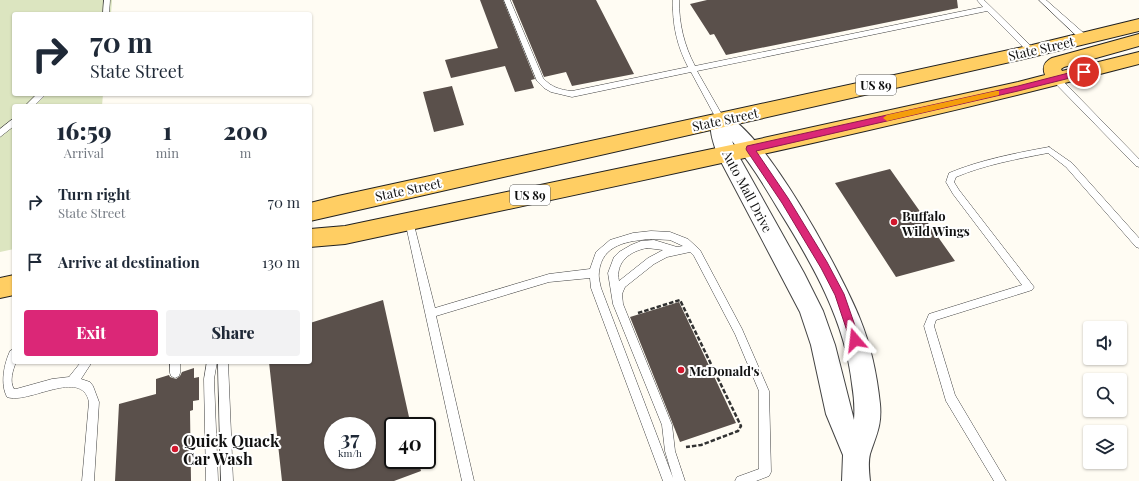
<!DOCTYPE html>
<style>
:root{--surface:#fff;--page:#f2f2f3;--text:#1f2937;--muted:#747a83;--accent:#db2777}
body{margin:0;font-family:"Playfair Display",serif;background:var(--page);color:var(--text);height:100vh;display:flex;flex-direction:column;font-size:15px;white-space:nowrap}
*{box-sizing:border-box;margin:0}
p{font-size:13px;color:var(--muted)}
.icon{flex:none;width:22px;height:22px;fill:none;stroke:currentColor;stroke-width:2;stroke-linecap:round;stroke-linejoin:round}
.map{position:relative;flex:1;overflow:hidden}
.panel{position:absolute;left:12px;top:104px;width:300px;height:260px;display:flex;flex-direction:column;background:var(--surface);border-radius:4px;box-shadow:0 1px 3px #0004}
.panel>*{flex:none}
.hud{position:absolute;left:12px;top:12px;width:300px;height:84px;border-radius:4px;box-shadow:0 1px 3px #0004;background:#fff;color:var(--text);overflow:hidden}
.tools{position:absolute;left:1083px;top:321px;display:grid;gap:8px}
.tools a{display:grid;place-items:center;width:44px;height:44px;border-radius:4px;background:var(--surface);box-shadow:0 1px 3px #0004;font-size:20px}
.speed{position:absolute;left:324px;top:417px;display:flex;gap:8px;font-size:20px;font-weight:700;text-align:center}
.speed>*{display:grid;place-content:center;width:52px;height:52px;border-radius:50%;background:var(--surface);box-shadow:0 1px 3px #0004;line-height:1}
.speed small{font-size:10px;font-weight:400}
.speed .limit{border:2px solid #111;border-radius:6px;background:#fff;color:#111}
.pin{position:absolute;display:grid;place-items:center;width:34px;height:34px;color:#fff;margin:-17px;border:2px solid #fff;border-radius:50%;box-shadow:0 1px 4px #0007}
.me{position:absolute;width:44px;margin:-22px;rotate:343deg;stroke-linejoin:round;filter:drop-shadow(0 0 3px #0008)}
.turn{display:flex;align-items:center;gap:14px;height:84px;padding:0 12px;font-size:18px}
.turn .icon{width:52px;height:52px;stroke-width:2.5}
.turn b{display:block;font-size:28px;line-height:34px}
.eta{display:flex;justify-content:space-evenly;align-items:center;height:68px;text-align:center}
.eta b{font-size:24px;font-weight:800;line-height:28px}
.cta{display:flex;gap:8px;margin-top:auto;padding:8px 12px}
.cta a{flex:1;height:46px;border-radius:4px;background:var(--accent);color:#fff;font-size:16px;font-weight:800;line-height:46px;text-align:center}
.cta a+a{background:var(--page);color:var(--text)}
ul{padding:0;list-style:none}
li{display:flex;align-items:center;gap:12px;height:60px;padding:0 12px}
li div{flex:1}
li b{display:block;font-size:15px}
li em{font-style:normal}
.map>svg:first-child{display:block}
.cemetery{fill:#dce5c0}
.building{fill:#5a504b;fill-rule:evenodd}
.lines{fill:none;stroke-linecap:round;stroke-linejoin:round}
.service-casing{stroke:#434343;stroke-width:1}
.tertiary-casing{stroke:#434343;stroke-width:2}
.primary-casing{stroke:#212121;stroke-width:2}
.path{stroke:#323232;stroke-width:2.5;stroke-dasharray:4.5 2;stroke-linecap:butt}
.service{fill:#fff;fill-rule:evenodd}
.tertiary{fill:#fff;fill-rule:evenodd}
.primary{fill:#ffce63;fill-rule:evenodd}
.route{fill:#db2777;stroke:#8e194d}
.slow{fill:#f59e0b}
.poi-dot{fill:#d1172d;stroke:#fff;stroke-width:1.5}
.labels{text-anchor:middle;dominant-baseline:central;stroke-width:4;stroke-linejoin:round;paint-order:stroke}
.shield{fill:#fff;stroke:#585858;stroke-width:1}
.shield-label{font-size:12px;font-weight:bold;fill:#101010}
.street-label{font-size:13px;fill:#101010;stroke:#fff}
.poi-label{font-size:13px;font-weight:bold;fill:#101010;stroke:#fff;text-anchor:start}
.near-poi-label{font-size:16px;font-weight:bold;fill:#101010;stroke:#fff;text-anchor:start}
</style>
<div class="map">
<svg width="1139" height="481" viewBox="0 0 1139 481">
<rect width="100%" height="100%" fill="#fffcf3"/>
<path class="cemetery" d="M0 0H112L111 14H14V94H103L102 106H14V249L0 252Z"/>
<path class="building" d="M480 0H503L535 79 531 80 534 88 515 92 505 66 451 78 445 60 498 48Z
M512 0H596L634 74 572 86 566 72 544 77Z
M707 0H957L958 8 726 55 714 34 710 35 690 4Z
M452 86 464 125 434 132 423 92Z
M890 169 955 261 896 277 835 183Z
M383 300 411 426H393V460H418L421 471 394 481H282L269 362H310V323ZM333 426H367V460H333Z
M679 302 736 423 680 442 630 317Z
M194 368V378L199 377V400L193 401V410L190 411 191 481H115L119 404 156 394V379L169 375 170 377 176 379 180 376 182 372Z"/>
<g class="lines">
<defs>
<path id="service" d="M104 0H110L109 14H103Z
M504 0H510L543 78C551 87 560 90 572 91L688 67C677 46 672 24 673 0H679C679 24 684 45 695 66L983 7 977 0H984L1036 51 1032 54 1029 53 987 11 697 71 725 120 721 123 718 122 691 72 572 97 551 92 544 88 537 81Z
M1039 0H1046L1087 36V40H1081Z
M1056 76 1059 77 1139 159V167L1136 166 1053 81V77Z
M37 94H46L34 106H25Z
M14 118V126L0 137V129Z
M1049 147 1072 163 1139 238V248L1136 247 1066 167 1048 153C1017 159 984 165 956 177L954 182 959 190 1034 287 1032 290 1029 291 936 320 934 326 955 395 1006 481H994L946 401 924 326 929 314 1022 285 953 194 946 182 949 173C980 160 1016 153 1049 147Z
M409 217 412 218 413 221 435 308 549 274 590 269 596 252 610 240 633 233 651 231 670 232 688 239 700 250 742 329 769 391 771 472 769 476 756 481H735L737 477 759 469V391L735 334 694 256 690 252 667 257 654 264 625 287 622 294 623 304 672 425 675 451 685 481H663L591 288 590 278 549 282 436 316 474 481H462L405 221 406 218ZM651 239 670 240 683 246 677 247 654 240 641 241 631 245 619 252 614 257 608 273 613 304 662 425 665 451 673 478 601 288C600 283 598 277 599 272 602 244 628 241 651 239ZM647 248 663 250 648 258 619 281C615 262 630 251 647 248Z
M14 349V362H16C13 370 9 381 14 389H16L52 379 69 377 81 362H92L81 379 90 382 93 386 99 402 94 481H82L89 402C82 367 28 405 7 397 0 384 4 364 10 351Z
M170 362H180V373L179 376 175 378 171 376 170 373Z
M207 362H217L214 379 218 481H206L204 379Z
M218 362H228L233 481H221Z"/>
<path id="tertiary" d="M721 113C763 126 843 276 860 319 871 346 877 375 880 404 882 426 876 435 870 454 868 462 869 472 870 481H842L843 455 826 414 811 345 800 312 717 154C713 141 707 127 714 115ZM732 141C751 163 765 187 780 212 813 265 845 321 852 384 854 396 855 408 854 420L835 345 823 311 804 273 737 153Z"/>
<path id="primary" d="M1139 19V31L1032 57 310 221V203L338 196 1032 45Z
M1139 34V46L1064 67 1061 69 1062 71 1139 52V64C876 133 610 187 345 244L310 247V229L345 226 750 141 1018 82 1045 75C1042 67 1044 62 1052 58Z
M14 275V295L0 298V278Z"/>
</defs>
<use href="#service" class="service-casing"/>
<use href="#tertiary" class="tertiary-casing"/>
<use href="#primary" class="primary-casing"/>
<path class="path" d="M638 313 680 300 741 426 738 431 701 445 686 447"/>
<use href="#service" class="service"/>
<use href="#tertiary" class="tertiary"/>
<use href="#primary" class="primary"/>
</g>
<path class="route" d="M1084 69 1087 72 1086 74 1018 91 756 151 788 198 827 262 844 294 860 340 858 343 855 344 851 343 835 295 821 268 782 203 747 151 746 149 747 146 1018 86Z"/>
<path class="slow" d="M996 91H999V95L887 121 883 118 887 115Z"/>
<g class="poi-dot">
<circle cx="894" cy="222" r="4"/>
<circle cx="681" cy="370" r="4"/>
<circle cx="175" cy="449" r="4"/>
</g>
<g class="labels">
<g class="shield">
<rect x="856" y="75" width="40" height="20" rx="3"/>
<rect x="510" y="185" width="40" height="20" rx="3"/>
</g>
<g class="shield-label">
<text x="876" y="85">US 89</text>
<text x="530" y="195">US 89</text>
</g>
<g class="street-label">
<text transform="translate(1041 48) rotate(-13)">State Street</text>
<text transform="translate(725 119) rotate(-12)">State Street</text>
<text transform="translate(408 189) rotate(-12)">State Street</text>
<text transform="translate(748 191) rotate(62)">Auto Mall Drive</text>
</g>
<g class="poi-label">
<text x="902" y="215">Buffalo<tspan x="902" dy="15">Wild Wings</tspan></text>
<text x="689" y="370">McDonald's</text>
</g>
<g class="near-poi-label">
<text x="183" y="440">Quick Quack<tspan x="183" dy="18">Car Wash</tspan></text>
</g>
</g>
</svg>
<div class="tools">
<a><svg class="icon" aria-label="sound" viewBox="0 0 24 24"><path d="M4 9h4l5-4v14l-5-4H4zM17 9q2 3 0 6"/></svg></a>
<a><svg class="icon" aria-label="search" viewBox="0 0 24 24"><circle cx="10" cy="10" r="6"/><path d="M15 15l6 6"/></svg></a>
<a><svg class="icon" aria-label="layers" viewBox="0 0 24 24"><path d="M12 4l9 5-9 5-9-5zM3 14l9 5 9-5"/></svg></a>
</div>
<div class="speed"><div>37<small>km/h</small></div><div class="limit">40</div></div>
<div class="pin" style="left:1084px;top:72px;background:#d93025"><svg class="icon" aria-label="arrive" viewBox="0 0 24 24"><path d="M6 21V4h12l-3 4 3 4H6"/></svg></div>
<svg class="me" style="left:855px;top:340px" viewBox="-20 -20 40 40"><path d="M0-17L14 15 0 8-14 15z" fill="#db2777" stroke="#fff" stroke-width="4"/></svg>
<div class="hud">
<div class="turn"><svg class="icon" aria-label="right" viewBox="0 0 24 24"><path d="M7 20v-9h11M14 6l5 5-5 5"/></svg><div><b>70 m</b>State Street</div></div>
</div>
<section class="panel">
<div class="eta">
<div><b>16:59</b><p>Arrival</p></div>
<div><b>1</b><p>min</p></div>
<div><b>200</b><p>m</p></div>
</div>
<ul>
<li><svg class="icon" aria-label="right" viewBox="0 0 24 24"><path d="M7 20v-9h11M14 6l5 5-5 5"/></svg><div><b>Turn right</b><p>State Street</p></div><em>70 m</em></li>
<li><svg class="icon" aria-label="arrive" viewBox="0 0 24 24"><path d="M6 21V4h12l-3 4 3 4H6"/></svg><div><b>Arrive at destination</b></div><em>130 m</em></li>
</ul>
<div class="cta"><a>Exit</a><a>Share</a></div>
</section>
</div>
